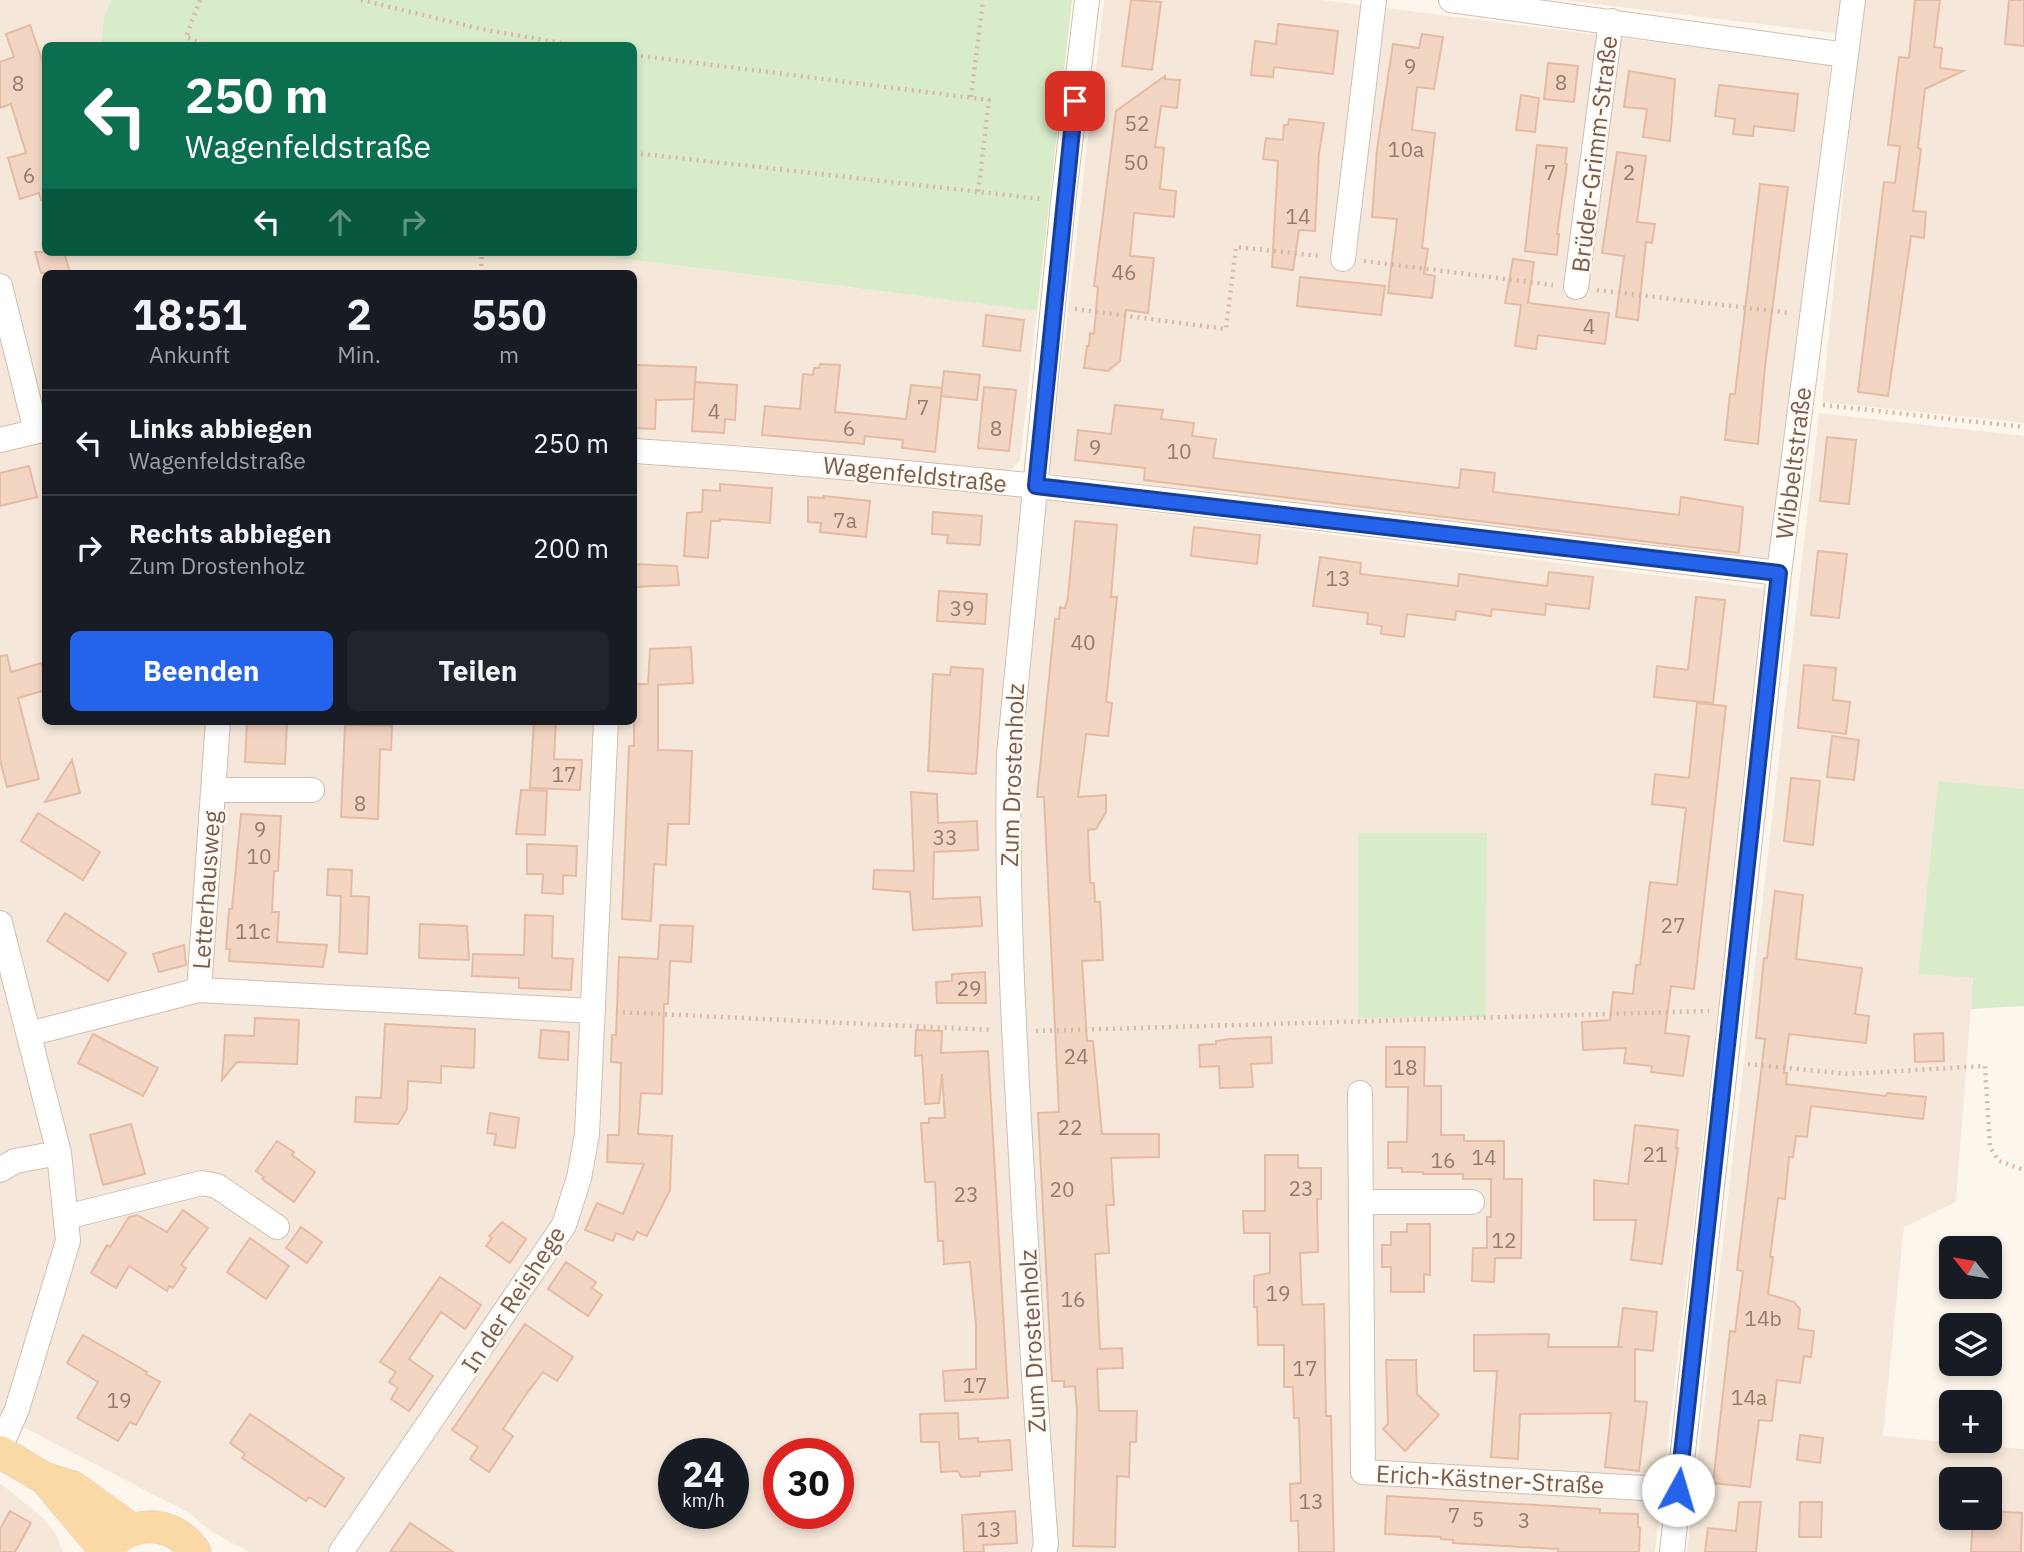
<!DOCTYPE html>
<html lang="de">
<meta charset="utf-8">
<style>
:root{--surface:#171b24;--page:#20242c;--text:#f1f3f6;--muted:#9ea1a6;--line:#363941;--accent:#2563eb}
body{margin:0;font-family:"IBM Plex Sans",sans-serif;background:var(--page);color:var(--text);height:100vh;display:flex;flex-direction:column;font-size:26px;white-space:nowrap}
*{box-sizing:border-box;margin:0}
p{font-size:23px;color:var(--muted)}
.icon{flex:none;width:38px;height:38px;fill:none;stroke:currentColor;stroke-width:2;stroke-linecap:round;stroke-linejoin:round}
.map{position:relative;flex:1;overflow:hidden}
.drawer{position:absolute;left:42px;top:270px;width:595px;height:455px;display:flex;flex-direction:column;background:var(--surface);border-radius:10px;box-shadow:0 4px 10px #0003}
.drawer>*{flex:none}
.banner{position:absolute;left:42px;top:42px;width:595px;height:214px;border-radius:10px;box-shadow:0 4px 10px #0003;background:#0b6e4f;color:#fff;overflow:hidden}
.needle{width:46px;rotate:300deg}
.fabs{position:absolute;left:1939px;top:1236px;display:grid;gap:14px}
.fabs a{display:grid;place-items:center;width:63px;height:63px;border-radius:10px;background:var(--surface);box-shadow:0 4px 10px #0003;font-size:35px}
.speed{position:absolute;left:658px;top:1438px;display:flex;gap:14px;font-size:35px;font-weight:700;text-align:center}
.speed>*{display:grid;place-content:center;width:91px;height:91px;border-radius:50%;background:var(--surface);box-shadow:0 4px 10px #0003;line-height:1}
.speed small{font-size:18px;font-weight:400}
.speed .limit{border:10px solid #d22;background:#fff;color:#111}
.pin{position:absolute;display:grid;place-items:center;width:60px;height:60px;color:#fff;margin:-30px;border-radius:14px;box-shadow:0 4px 10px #0006}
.me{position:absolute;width:77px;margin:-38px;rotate:6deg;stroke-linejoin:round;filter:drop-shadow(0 0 5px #0008)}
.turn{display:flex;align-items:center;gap:24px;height:147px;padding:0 28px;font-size:32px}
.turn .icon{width:91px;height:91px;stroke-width:2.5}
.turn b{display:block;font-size:49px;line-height:60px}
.lanes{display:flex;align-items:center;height:66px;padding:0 28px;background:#0003;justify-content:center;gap:35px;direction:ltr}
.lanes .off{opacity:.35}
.eta{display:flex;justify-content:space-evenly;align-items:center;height:119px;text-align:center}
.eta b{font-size:42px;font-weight:700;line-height:49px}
.primary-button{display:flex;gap:14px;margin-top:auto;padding:14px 28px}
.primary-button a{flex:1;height:80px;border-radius:10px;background:var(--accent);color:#fff;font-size:28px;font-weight:700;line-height:80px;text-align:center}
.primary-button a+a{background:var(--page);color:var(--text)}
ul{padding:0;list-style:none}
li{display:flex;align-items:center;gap:21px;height:105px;padding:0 28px;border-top:2px solid var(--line)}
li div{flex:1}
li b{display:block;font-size:26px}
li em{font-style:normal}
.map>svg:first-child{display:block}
.residential{fill:#f5e8da;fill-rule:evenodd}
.green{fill:#d8ecc9}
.building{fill:#f3d5c3;stroke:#e6bba3;stroke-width:2}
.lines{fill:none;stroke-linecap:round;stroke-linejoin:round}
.minor-casing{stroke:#d1beb0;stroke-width:26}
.major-casing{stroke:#dad1cd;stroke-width:33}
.path{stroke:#d9b8a5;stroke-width:4.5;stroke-dasharray:2 5;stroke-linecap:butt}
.minor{stroke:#fff;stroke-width:24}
.major{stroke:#fbd9a5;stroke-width:32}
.route-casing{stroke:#184099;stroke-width:18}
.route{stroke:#2563eb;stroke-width:12}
.labels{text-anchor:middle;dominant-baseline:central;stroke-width:5;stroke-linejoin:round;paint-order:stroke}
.number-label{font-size:21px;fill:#987a6a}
.street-label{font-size:24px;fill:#7a5c4d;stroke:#fffaf3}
</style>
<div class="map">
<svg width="2024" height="1552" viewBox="0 0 2024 1552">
<rect width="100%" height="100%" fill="#fdf6ec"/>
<path class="residential" d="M0 0H111L104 17 101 45 46 46V252H569L1037 311 1020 461 1008 473 768 447 634 438V273H46L45 417 0 428Z
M1104 0H1322L1831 64 1770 564 1049 473Z
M1563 0H2024V423L1822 402 1859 36Z
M1819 413 2024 436V789L1938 782 1918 974 1973 978 1956 1202 1904 1227 1883 1436 2024 1449V1552H1687ZM1951 1479H1990V1517H1951Z
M45 440 46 721H634V465L770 469 1010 495 1767 589 1655 1552H249L212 1532 189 1513 0 1415V453ZM674 1454H733V1514H674ZM779 1454H838V1514H779Z
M0 1483 43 1518 55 1533 63 1552H0Z"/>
<path class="green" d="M111 0H1072L1037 311 569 252H634V46L101 45 104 17Z
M1938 781 2024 789V1006L1971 1009 1973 978 1918 974Z
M1358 833H1487L1486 1017 1358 1018Z"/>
<path class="building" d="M1131 0 1161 2 1152 70 1122 66Z
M1915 0H1940L1934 47 1942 48 1940 68 1963 71 1925 89 1918 148 1921 149 1913 211 1926 212 1924 238 1911 236 1888 396 1858 392 1884 182 1895 183 1900 146 1888 145 1899 57 1909 58Z
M2009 0H2024V46L2005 44Z
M1278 24 1338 31 1333 74 1274 67 1273 77 1251 75 1255 41 1276 44Z
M30 25 46 72V200H41L39 193 20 199 8 158 26 153 11 104 0 108V62L14 57 6 34Z
M1422 34 1443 37 1434 89 1417 87 1412 130 1435 133 1422 248 1428 249 1424 274 1435 276 1432 298 1388 293 1397 219 1372 217 1377 149 1393 44 1419 48Z
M1548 63 1578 66 1574 102 1544 99Z
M1629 71 1675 79 1670 141 1643 137 1647 109 1624 107Z
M1165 76V79L1180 80 1177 108 1161 106 1155 147 1164 148 1160 189 1176 191 1174 217 1134 213 1130 256 1154 258 1148 313 1126 310 1120 361 1108 371 1084 368 1087 346H1089L1090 333 1094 334 1098 287 1094 286 1116 111Z
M1719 85 1798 94 1794 131 1754 126 1753 136 1733 134 1735 119 1715 116Z
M1521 95 1539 98 1535 132 1516 130Z
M1289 119 1324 123 1319 153 1315 231 1299 230 1293 270 1272 267 1278 161 1263 159 1266 138 1283 140 1284 125H1288Z
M1537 145 1567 148 1565 163 1567 164 1557 234H1559L1557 255 1525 251Z
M1617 152 1646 156 1637 222 1655 224 1652 243 1646 242 1638 320 1616 317 1624 256 1602 253Z
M1760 184 1788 187 1765 366 1758 444 1725 440 1730 394H1735Z
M35 252H64L70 273H41Z
M1513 259 1534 262 1528 303 1609 313 1605 344 1538 335 1536 349 1515 346 1521 305 1505 303Z
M1300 277 1385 286 1381 315 1297 306Z
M986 315 1024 320 1020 351 983 346Z
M820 364 840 365 835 412 906 419 911 385 942 388 935 452 902 448 903 440 865 436 864 444 762 435 765 406 800 409 803 374 813 375 814 368H819Z
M634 365 696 367 694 399 656 400 655 429 634 428Z
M944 371 980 375 977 400 941 396Z
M695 382 737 385 735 420 725 419 724 433 692 431Z
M984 387 1016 390 1009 451 978 448Z
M1115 405 1163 410 1161 419 1194 423 1192 436 1216 439 1213 458 1459 488 1461 469 1495 473 1493 492 1679 515 1681 497 1743 507 1739 553 1144 480 1145 468 1075 460 1078 430 1111 434Z
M1827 437 1856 440 1849 504 1820 501Z
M29 466 37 497 0 506V473Z
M720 484 772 488 770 523 720 519V521H711L708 558 684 556 687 513 702 512 703 490 720 491Z
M824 496 870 501 866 537 820 532 821 523 808 522V497L824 498Z
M933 512 982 516 980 545 947 543 948 535 932 534Z
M1075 521 1117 525 1111 597H1117L1106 702 1112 703 1108 736 1086 734 1078 797 1106 795V812L1096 829 1088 830 1090 883H1094L1095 902H1100L1103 960 1082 961 1087 1041H1093L1102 1134H1159V1157L1111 1158 1114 1205H1106L1109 1253 1095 1254 1100 1349 1122 1348 1123 1368 1097 1369 1099 1411H1137L1136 1442H1130L1129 1477 1117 1476 1115 1547 1073 1546 1077 1412 1075 1386 1064 1387V1381H1052L1038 1113 1059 1112 1044 797H1037L1055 619H1059L1060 607 1065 608 1068 597Z
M1194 527 1260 535 1257 564 1191 556Z
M1818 551 1847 554 1839 618 1811 615Z
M1320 557 1361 563 1360 574 1458 586 1459 574 1547 586 1549 572 1593 577 1589 609 1546 604 1545 615 1492 609 1491 616 1456 611 1455 620 1407 614 1404 637 1381 634 1382 626 1367 624 1368 613 1313 606Z
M634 564 677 566 679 585 634 587Z
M939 591 987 594 985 624 937 621Z
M1696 597 1725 600 1713 703 1654 697 1657 666 1688 670Z
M691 647 693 683 658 685V750L692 751 689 824H668L666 865 654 864 651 921 622 919 629 746H634V684H648L650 649Z
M7 655 11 672 42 663 46 678V690L18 698 39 779 7 787 0 760V656Z
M1804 665 1836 668 1833 700 1850 702 1846 734 1798 728Z
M951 667 983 669 976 774 928 771 933 674 950 675Z
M1697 703 1726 706 1694 989 1671 986 1665 1033 1689 1036 1683 1076 1651 1072 1652 1066 1624 1063 1626 1048 1583 1050 1582 1022 1610 1020 1613 992 1633 994 1636 965H1640L1650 882 1677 885 1686 808 1652 804 1655 774 1689 778Z
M247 721H287L285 764 245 762Z
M534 721H556L554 759 582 760 580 790 530 788Z
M345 725 392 726 391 750 380 749 378 819 341 817Z
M1832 736 1859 740 1854 780 1827 777Z
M72 760 80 793 45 802Z
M1791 778 1820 781 1813 845 1784 841Z
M521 790 547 791 545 835 516 834Z
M911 792 937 794 938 823 977 821 978 850 934 852 933 899 980 897 982 926 913 930 910 892 873 889 874 870 914 871Z
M38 813 100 852 83 880 21 841Z
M241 814 281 816 278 871H274L272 912H279L277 942 327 945 323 967 229 961 230 949H226L229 909H232Z
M527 844 577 846 576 876 563 875V894L542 893 543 874H527Z
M328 869 352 870 351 896 369 897 367 954 339 952 341 896 327 895Z
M1775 891 1803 895 1796 959 1862 968 1855 1014 1869 1016 1866 1043 1789 1034 1784 1073H1787L1786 1084 1886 1096 1887 1093 1926 1097 1923 1119 1811 1106 1807 1137 1796 1136 1793 1157H1789L1785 1199 1778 1198 1770 1257H1773L1768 1294 1794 1302 1800 1309 1798 1329 1814 1331 1811 1357 1804 1356 1800 1383 1777 1380 1772 1421 1759 1420 1750 1487 1713 1483 1730 1331 1735 1332 1743 1271 1737 1270 1765 1039 1756 1038 1764 958H1767Z
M65 913 126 953 108 981 47 941Z
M525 915 553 916 552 958 573 959 571 990 519 988V978L472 976 473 954 524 955Z
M420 924 467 926 469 960 419 958Z
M660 925 693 926 691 962 670 961 668 1004H664L662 1094 641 1093 638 1134 672 1136 670 1190 647 1236 637 1232 633 1240 616 1233 613 1241 585 1230 597 1203 623 1214 644 1164 607 1162 608 1135H619L621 1063 611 1062 612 1035H616L619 957 658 959Z
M184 945 186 965 159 972 153 954Z
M985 972 986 1003H937L936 982 952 981V974Z
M255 1018 299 1020 297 1064 237 1062 222 1080 225 1035 254 1036Z
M385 1024 475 1029 474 1068 441 1066V1083L408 1081 407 1109 398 1124 355 1122 356 1097 381 1098Z
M541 1030 569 1032 568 1060 539 1058Z
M916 1030 942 1031 941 1053 988 1051 1008 1398 945 1401 943 1371 976 1369V1325L970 1262 944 1264 943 1241H938L935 1182H925L921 1123H929V1118H945L942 1074 939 1103 925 1104 922 1055 915 1056Z
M1943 1033 1944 1061 1915 1062 1914 1034Z
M93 1034 158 1068 143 1096 78 1063Z
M1271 1037 1272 1063 1251 1064 1253 1087 1220 1088 1219 1066 1200 1067 1199 1045 1216 1044V1041L1229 1039Z
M1386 1047H1425L1424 1086H1441V1135H1464V1141H1504V1179H1522L1521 1258H1495L1494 1282 1472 1281 1473 1248H1487V1217H1491V1179H1463V1174H1423V1172H1402V1168H1388V1142H1407L1408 1087H1386Z
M490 1113 519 1118 515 1148 494 1145 496 1134 487 1133Z
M131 1124 145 1174 103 1185 90 1135Z
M1635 1125 1678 1130 1676 1148H1678L1662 1264 1631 1260 1636 1220H1594V1180L1628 1184Z
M277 1141 294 1152 292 1155 315 1172 294 1202 262 1179 264 1177 256 1171Z
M1265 1155H1298V1168H1321V1199H1317L1318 1252 1300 1253 1302 1305 1324 1304 1326 1416H1331L1334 1552H1299L1298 1521H1291L1290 1484 1301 1483 1299 1418H1294L1293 1387H1284V1345H1258L1257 1307H1254V1276L1270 1273V1233H1244L1243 1211H1265Z
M183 1210 208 1228 181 1265 186 1268 173 1288 169 1286 167 1291 129 1266 116 1288 91 1273 107 1245 110 1247 129 1217 137 1215 167 1232Z
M502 1222 526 1239 510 1263 486 1246 492 1238 489 1236Z
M1407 1224H1430V1275L1424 1274V1292H1391V1267H1382V1245H1391V1232H1407Z
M301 1227 322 1242 307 1263 286 1248Z
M250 1238 289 1266 266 1299 227 1272Z
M566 1262 596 1282 592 1288 602 1295 588 1316 548 1289Z
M440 1277 481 1305 465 1329 441 1312 409 1359 433 1376 409 1411 391 1399 398 1388 389 1382 396 1372 380 1362Z
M1623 1308 1657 1312 1653 1351 1635 1349V1401L1647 1402 1639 1471 1605 1467 1611 1413 1520 1414 1518 1459 1491 1457 1497 1371H1474V1335L1549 1334 1548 1347H1623H1618Z
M525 1324 573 1357 557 1381 543 1372 527 1393 503 1429 513 1436 489 1472 470 1459 478 1447 452 1430Z
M83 1335 147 1372 146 1374 160 1382 136 1425 130 1422 118 1441 77 1418 98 1382 67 1363Z
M1386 1360H1416L1417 1394 1439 1415 1405 1451 1383 1429 1388 1424Z
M958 1413 959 1439 978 1438V1442L1010 1440 1012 1470 980 1472V1476L961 1477 958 1471 941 1472 939 1442H921L920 1414Z
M250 1414 344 1478 325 1507 309 1497 306 1501 242 1458 245 1454 230 1443Z
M1800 1435 1823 1438 1820 1463 1797 1460Z
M1387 1496 1600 1509V1513L1638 1514V1527L1640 1528 1639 1552H1558V1549L1453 1543V1540L1441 1539V1537L1385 1534Z
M1739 1502H1761L1756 1552H1705L1708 1528 1736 1531Z
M1800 1502H1822L1821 1537H1799Z
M10 1511 31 1523 15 1552H0V1529Z
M1015 1511 1017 1543 983 1545 984 1552H964L962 1515Z
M1990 1511 2022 1513 2021 1552H1971L1973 1517H1990Z
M410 1523 453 1552H390Z"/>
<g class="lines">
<defs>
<path id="minor" d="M1451 0 1846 55
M1343 259 1374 0
M0 286 36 431
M1576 287 1611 21
M0 440 46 429
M634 451C1017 476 1398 529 1779 573
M213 790H312
M0 923 59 1153 68 1241 17 1409 0 1448
M199 990 218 721
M29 1034 199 990 593 1011
M1360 1093 1363 1472 1678 1490
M0 1170 15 1161 59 1153
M1361 1202H1472
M66 1217 202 1183 217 1186 277 1227
M341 1552 564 1225 579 1178 587 1134 606 721
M1044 1552 1046 1544C1036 1421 1029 1297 1022 1174 1014 1034 1006 894 1009 755L1063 203 1087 0
M1672 1552 1779 573 1853 0"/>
<path id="major" d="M0 1452 44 1478 73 1487 131 1529
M47 1481 105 1550
M104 1552C126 1519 173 1518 195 1552"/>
</defs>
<use href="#minor" class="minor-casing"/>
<use href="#major" class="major-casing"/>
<path class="path" d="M200 0 186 37 208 46
M361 0 481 29 579 46
M634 55 989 100 978 193
M971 97 983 0
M634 153 1042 199
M1364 261 1553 285
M481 273 482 252
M1597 290 1790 313
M1075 309 1226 329 1236 247 1321 256
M1823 405 2024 427
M616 1012 992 1030
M1036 1031 1709 1011
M1748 1064 1848 1074 1985 1066 1990 1147 1999 1161 2024 1170"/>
<use href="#minor" class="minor"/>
<use href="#major" class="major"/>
</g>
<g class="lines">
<defs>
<path id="route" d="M1075 101 1036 486 1779 573 1678 1490"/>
</defs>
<use href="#route" class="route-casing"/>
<use href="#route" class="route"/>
</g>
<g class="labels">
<g class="number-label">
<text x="1410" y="66">9</text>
<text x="1561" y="82">8</text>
<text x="18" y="83">8</text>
<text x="1137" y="123">52</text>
<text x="1406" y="149">10a</text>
<text x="1136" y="162">50</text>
<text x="1550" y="172">7</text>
<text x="1629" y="172">2</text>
<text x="29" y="175">6</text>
<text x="1298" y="216">14</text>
<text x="1124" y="272">46</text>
<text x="1589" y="326">4</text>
<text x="923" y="407">7</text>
<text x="714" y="411">4</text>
<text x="849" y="428">6</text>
<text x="996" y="428">8</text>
<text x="1095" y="447">9</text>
<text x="1179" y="451">10</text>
<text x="845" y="520">7a</text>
<text x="1338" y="578">13</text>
<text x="962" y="608">39</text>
<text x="1083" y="642">40</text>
<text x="564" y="774">17</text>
<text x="360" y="803">8</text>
<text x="260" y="829">9</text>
<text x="945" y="837">33</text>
<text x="259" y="856">10</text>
<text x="1673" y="925">27</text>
<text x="253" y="931">11c</text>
<text x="969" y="988">29</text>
<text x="1076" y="1056">24</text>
<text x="1405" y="1067">18</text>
<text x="1070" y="1127">22</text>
<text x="1655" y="1154">21</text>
<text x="1484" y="1157">14</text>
<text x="1443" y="1160">16</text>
<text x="1301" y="1188">23</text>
<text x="1062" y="1189">20</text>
<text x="966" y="1194">23</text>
<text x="1504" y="1240">12</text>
<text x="1278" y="1293">19</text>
<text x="1073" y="1299">16</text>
<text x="1763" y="1318">14b</text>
<text x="1305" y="1368">17</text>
<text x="975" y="1385">17</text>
<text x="1749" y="1397">14a</text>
<text x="119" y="1400">19</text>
<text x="1311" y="1501">13</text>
<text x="1454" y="1515">7</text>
<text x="1478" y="1519">5</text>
<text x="1524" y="1520">3</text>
<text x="989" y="1529">13</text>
</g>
<g class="street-label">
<text transform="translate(1594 154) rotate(-83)">Brüder-Grimm-Straße</text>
<text transform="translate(1793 463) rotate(-83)">Wibbeltstraße</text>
<text transform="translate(915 474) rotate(6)">Wagenfeldstraße</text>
<text transform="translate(1012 775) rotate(-88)">Zum Drostenholz</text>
<text transform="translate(206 890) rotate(-86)">Letterhausweg</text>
<text transform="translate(513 1299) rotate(-57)">In der Reishege</text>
<text transform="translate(1032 1341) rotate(-93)">Zum Drostenholz</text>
<text transform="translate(1490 1479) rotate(3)">Erich-Kästner-Straße</text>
</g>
</g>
</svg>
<div class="fabs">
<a><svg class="needle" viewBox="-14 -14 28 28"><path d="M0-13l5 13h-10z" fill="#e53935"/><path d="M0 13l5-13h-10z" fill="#9ea1a6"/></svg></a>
<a><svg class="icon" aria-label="layers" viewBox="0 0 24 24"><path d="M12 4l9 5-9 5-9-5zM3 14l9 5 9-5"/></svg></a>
<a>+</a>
<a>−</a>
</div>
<div class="speed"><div>24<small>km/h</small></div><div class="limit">30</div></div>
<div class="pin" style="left:1075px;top:101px;background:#d93025"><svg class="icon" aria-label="arrive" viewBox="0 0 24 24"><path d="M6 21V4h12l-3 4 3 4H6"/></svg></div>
<svg class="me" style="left:1678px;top:1490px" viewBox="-20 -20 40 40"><circle r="19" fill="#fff"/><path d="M0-13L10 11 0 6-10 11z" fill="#2563eb"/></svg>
<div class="banner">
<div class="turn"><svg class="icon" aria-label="left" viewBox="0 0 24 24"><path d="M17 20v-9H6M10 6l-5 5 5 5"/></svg><div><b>250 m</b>Wagenfeldstraße</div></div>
<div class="lanes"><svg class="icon" aria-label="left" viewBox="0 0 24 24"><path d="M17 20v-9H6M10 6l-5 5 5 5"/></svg><svg class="icon off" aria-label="ahead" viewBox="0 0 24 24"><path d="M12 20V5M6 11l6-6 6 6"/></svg><svg class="icon off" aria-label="right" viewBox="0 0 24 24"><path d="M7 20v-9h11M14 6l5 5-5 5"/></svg></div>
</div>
<section class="drawer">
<div class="eta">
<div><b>18:51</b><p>Ankunft</p></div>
<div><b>2</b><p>Min.</p></div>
<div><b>550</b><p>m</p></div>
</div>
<ul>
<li><svg class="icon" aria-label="left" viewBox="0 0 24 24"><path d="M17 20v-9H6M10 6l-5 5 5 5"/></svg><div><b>Links abbiegen</b><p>Wagenfeldstraße</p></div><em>250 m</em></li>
<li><svg class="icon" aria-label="right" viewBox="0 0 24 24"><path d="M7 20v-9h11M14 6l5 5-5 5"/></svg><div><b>Rechts abbiegen</b><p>Zum Drostenholz</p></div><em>200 m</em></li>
</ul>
<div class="primary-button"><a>Beenden</a><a>Teilen</a></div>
</section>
</div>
